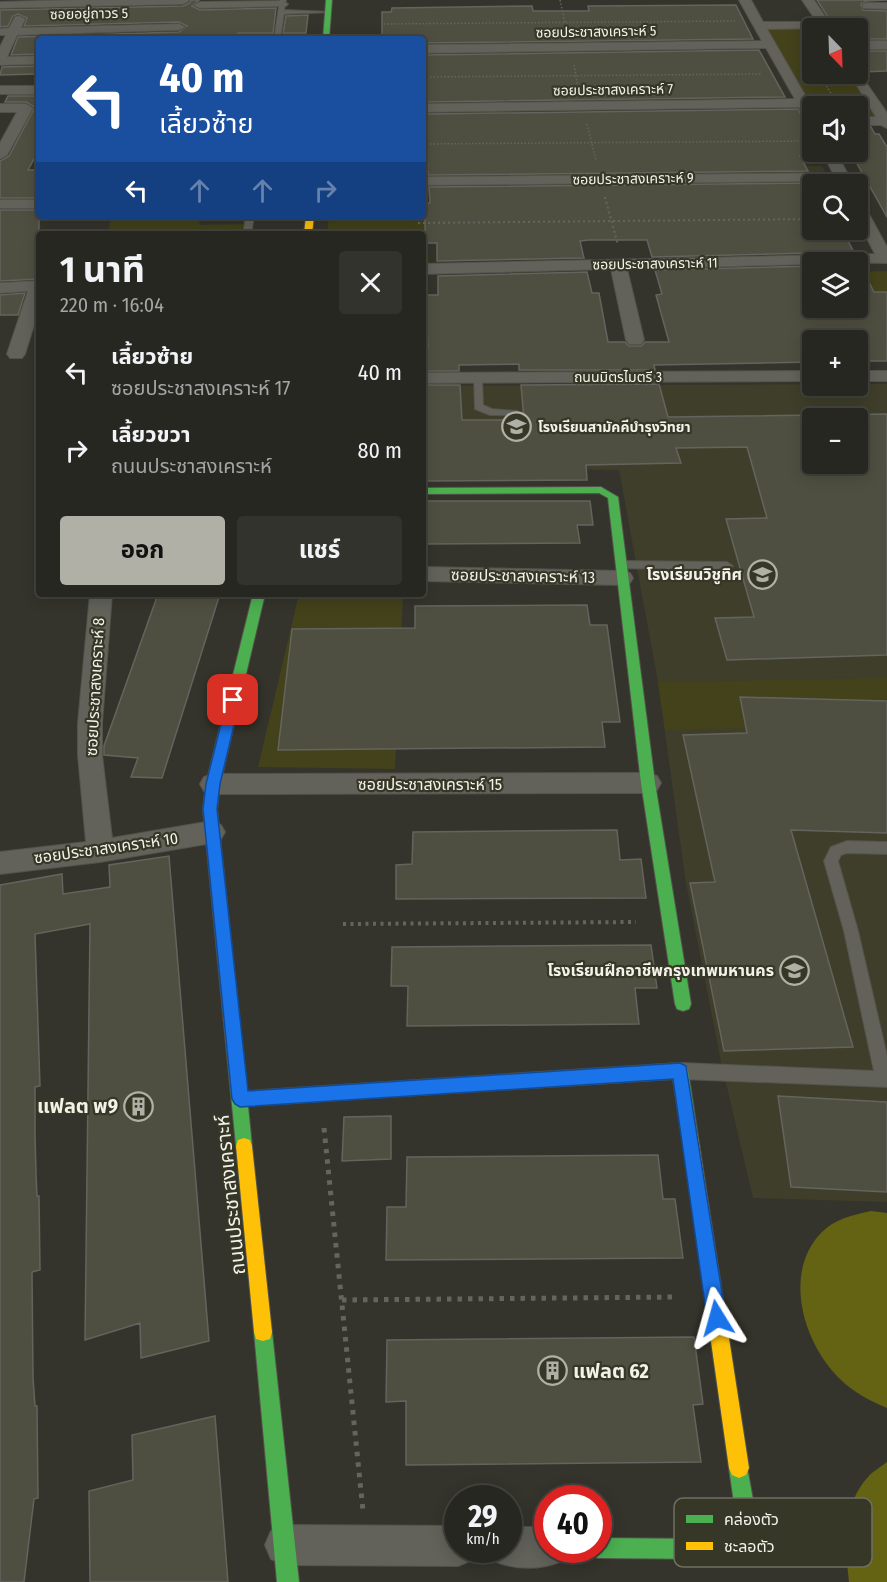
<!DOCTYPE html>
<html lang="th">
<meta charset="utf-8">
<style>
:root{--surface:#272721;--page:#33332e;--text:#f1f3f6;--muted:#a4a5a5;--line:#43443f;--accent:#b0b0a7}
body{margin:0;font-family:"Fira Sans Condensed","Noto Sans Thai",sans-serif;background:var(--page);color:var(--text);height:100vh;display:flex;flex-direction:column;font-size:22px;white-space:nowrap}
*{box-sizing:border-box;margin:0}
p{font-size:20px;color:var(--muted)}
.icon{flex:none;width:33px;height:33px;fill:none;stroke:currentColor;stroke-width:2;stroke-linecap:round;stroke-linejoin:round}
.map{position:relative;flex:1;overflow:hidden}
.drawer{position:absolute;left:36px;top:231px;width:390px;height:366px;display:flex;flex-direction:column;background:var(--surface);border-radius:6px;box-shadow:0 3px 15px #0003,0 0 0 2px var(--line)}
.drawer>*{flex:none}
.banner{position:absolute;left:36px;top:36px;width:390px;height:183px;border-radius:6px;box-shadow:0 3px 15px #0003,0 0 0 2px var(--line);background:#1a4fa0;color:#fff;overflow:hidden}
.needle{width:39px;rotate:157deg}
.tools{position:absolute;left:802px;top:18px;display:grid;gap:12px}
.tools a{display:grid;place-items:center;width:66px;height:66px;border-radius:6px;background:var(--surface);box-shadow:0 3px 15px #0003,0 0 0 2px var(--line);font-size:30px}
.speed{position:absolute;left:444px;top:1485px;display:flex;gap:12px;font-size:30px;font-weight:700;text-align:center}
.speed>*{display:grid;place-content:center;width:78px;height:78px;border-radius:50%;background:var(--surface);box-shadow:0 3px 15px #0003,0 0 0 2px var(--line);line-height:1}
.speed small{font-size:15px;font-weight:400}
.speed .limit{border:9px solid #d22;background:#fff;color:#111}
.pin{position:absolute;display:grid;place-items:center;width:51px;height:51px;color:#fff;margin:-26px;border-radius:12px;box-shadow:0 3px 9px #0006}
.me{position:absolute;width:66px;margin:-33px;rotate:352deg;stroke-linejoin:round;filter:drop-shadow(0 0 4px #0008)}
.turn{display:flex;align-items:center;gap:21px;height:126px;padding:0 24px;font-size:27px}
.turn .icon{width:78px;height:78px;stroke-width:2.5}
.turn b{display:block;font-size:42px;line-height:51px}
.lanes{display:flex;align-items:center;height:57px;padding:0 24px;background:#0003;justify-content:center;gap:30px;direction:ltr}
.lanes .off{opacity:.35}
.round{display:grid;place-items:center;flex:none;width:63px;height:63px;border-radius:6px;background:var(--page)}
.summary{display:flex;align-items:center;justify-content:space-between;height:102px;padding:0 24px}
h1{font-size:36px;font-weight:700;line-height:45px}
.action{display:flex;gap:12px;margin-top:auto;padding:12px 24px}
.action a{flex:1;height:69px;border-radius:6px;background:var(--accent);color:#111;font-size:24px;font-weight:700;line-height:69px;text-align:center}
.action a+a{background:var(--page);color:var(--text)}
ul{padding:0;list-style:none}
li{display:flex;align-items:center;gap:18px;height:78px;padding:0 24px}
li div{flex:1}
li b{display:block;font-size:22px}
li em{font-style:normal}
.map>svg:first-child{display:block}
.built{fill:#3e3e2a;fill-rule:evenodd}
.green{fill:#43421b}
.water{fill:#646313}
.building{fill:#4f4f41;stroke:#64645e;stroke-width:1.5;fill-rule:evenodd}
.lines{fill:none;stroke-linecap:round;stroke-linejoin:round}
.lane-casing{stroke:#53534b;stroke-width:2}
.street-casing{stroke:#53534b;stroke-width:2}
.fast-casing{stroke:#53534b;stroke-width:2}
.slow-casing{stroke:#53534b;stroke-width:2}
.path-far3{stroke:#646460;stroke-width:1.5;stroke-dasharray:1.5 2;stroke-linecap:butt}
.path-far2{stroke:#646460;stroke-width:2;stroke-dasharray:2 3;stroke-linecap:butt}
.path-far1{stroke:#646460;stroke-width:4;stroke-dasharray:3 4.5;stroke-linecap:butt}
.path{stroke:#646460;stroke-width:5;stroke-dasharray:4.5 6;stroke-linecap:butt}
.lane{fill:#62625b;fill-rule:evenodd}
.street{fill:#62625b;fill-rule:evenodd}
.fast{fill:#4caf50;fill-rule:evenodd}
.slow{fill:#ffc107;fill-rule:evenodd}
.route{fill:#1a73e8;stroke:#114b97;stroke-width:1.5}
.labels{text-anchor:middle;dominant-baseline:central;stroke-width:4.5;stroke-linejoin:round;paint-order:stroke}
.far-street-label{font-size:14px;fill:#f2f2e9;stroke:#373728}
.far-poi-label{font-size:14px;font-weight:bold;fill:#f2f2e9;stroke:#373728;text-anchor:start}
.poi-label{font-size:16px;font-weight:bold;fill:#f2f2e9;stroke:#373728;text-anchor:end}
.street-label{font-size:16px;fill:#f2f2e9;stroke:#373728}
.near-poi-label{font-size:20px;font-weight:bold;fill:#f2f2e9;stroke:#373728;text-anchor:end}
.near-street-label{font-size:20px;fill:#f2f2e9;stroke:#373728}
.key{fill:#373728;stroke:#6f6f62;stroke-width:1.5}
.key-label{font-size:16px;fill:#f2f2e9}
</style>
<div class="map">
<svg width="887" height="1582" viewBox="0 0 887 1582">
<rect width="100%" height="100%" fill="#34342c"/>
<path class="built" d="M822 166 831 184H813V189L423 193V170Z
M858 384H887V1202L753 1198 721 1062 685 877 658 682 619 470 423 468V386ZM813 418H858V464H813Z"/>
<path class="green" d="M813 28V74H850L879 118H858V106H813V111L768 29 821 28Z
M423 193 429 265H423V234H327L329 216H423Z
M111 216H201L199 225 243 224 242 231 108 234Z
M887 271V305H858V272Z
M299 594H403L395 769 258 767Z
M887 678V725L665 730 658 682Z"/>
<path class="water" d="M871 1211 887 1213V1408C870 1401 853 1392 840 1379 804 1344 782 1274 821 1233 834 1219 853 1215 871 1211Z
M887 1462V1582H849C845 1547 842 1505 868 1477 873 1471 881 1467 887 1462Z"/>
<path class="building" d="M191 0H199L192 6 200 10 276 8 273 33H238L237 39H39V54L11 55 18 37 179 32 187 26 179 22 24 26 27 18 18 14 13 16 8 26 0 27V10L183 6 190 3Z
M817 0H887L866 1 861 4 863 10 887 11V39H858V28H835Z
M736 5 753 39 423 43V39H386V35H382V12H391L392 8 532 6 533 11H589L588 6Z
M308 15 306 33H283L286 16Z
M759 50 785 97 425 102 423 55Z
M858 51H887V71L861 72 858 69Z
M39 66 37 74 0 75 2 67Z
M8 96H39V150L28 170H39V198H0V161L9 156 35 107 26 102H5Z
M798 109 806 124 813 126V152H820L821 156H800L808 171 428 175 425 114Z
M858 127H871L875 134H879L887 147V217L852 155H840L838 152H858Z
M813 183V230H842L854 252 652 257 647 240H589L580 241 584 258 437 261V243H425V203H430L429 187Z
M0 210H39V279L0 281Z
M858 265H860L874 292H887V361H858V340H813V362L654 365 655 370H519V364L459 365V371H423V348H428L426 295H438V276L587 272 592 293H599L608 342H625L629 346H641L645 342H669L656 295 662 294 655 270 813 266V308H858Z
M25 293 18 315H0V295Z
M659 384 668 417 887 414V655L727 660 715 618 754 617 726 519 767 518 747 447 676 448 681 463 586 465 587 480 423 481V385H460L462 420H524L521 385ZM813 418H858V464H813Z
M423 501H590L593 525H577L580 543 423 544Z
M158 594H220L162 778 131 777 138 758 104 755V746Z
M587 605 590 625H607L620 722H602L605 747 278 750 292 629 415 628V606Z
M740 697 887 701V833L791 830 853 1047 724 1051 690 883 715 882 683 735 747 733Z
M617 830 620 860 641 859 646 898 396 899V865L412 864 413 832Z
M169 856 209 1341 141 1358 140 1323 85 1340 90 924 35 934 40 1086 35 1087V1134L36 1174 37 1196H39L40 1270 32 1272 33 1378 35 1406H37L38 1498 34 1499 24 1582H0V885L62 874 63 894 110 887 109 865Z
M651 945 657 988H635L639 1024 407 1026 408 986H391L392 947Z
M778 1096 887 1102V1192L791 1187Z
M391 1116V1159L342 1161 344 1117Z
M658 1155 663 1199H675L683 1258 386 1260 387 1207H406L407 1157Z
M694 1337 703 1404 693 1405 701 1462 406 1465V1401L386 1402 387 1340Z
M215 1416 228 1582H90L89 1491 133 1480 132 1435Z"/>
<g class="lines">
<defs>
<path id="lane" d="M280 0H286L284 10 331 12 284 14 280 39H274Z
M246 216H254L251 234H243Z
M474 376 482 378 483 405 492 409 517 411V415H490L475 409Z
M621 561 727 562 733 566 727 570 617 568V562Z
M847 841 887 842V854L847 853 841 855 838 861 858 931 887 1056V1087L682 1079 676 1076 674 1071 676 1066 682 1063 874 1071 844 931 824 861 831 847Z"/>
<path id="street" d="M77 0H188L189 1 183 4 0 8V2Z
M739 0H751L763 22H817L802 0H814L833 28 767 29 813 109V124L808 123 799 107 423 112V104L795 99 766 48 423 53V45L762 41Z
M282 1 288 4 286 6 200 8 194 5 200 2Z
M867 3H887V9L863 8V4Z
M19 16 25 19 21 28 179 24 185 27 179 30 17 35 7 57 39 56V64L0 65V47L6 35H0V29L9 28 15 17Z
M858 41H887V49H858Z
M858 71 887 113V128L881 125H858V117H876L850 74H858Z
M0 86H39V94H0Z
M0 104H26L33 108 7 155 0 159V143L17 112H0Z
M822 152H836L853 184H839L837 181 423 185V177L833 173Z
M0 200H39V208H0Z
M858 203 865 207 887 247V263L813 262V264L627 269 644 340 641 344H629L626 340 611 269 423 274V264L875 254 858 221Z
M39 281V309L25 354 22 358H10L7 354 28 291 0 293V283Z
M813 371V381L423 383V373Z
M858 371H887V381H858Z
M423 567 622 571 630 573 633 578 630 583 622 585 423 581Z
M90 594H112L102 723V755L112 838 212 821 221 825 225 832 221 839 212 843 100 862 0 874V852L86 842 78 755V723Z
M648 773 657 776 661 783 657 790 648 793 213 794 204 791 200 784 204 777 213 774Z
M285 1525 458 1526V1550H476L472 1560 458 1566 285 1565 271 1559 265 1545 271 1531Z
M508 1527H548V1550H567L562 1561C541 1570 515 1570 494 1561L489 1550H508Z"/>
<path id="fast" d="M326 0H332L329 39H323Z
M601 487 618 497 655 783 691 1004 689 1009 683 1011 677 1009 675 1004 641 783 608 498 599 493 423 494V488Z
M253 594H265L220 784 217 809 247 1091 680 1063 686 1066 688 1071 698 1137 696 1143 690 1145 684 1143 682 1137 673 1079 248 1106 252 1146 250 1152 244 1154 238 1152 236 1146 203 809 206 784Z
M263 1323 270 1325 272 1332 299 1582H277L254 1332 256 1325Z
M739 1458 746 1461 755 1511 739 1546 703 1559 598 1558 591 1555 588 1550H598V1538L703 1539 725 1531 735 1510 729 1468 732 1461Z"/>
<path id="slow" d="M306 216H314L312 234H304Z
M690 1129 696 1131 698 1137 749 1468 746 1475 739 1478 732 1475 729 1468 682 1137 684 1131Z
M244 1138 250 1140 252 1146 272 1332 270 1339 263 1341 256 1339 254 1332 236 1146 238 1140Z"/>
</defs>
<use href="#lane" class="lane-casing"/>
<use href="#street" class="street-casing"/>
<use href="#fast" class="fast-casing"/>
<use href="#slow" class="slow-casing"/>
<path class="path-far3" d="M560 0 565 23
M384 24 735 21
M801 44 813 64
M574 65 578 87
M819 74 837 103H827
M423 77 762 74
M837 103H851
M587 124 596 160
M423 144 809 141"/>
<path class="path-far2" d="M605 197 618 245
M418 223 813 219"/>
<path class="path-far1" d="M343 924 636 922"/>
<path class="path" d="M324 1128 363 1511
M342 1300 677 1297"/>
<use href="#lane" class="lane"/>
<use href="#street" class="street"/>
<use href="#fast" class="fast"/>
<use href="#slow" class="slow"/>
</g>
<path class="route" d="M233 695 240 700 220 784 217 809 248 1091 680 1063 686 1066 726 1318 723 1325 717 1328 710 1325 707 1318 673 1079 240 1107 235 1104 232 1099 203 809 206 784 227 700Z"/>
<defs>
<symbol id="school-ring" viewBox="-11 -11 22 22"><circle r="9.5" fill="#373728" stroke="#b0b0a7" stroke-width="1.5"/><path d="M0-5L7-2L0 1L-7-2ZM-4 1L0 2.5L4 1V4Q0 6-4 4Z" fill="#b0b0a7"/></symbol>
<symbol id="building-ring" viewBox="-11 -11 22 22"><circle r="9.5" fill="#373728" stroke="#b0b0a7" stroke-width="1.5"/><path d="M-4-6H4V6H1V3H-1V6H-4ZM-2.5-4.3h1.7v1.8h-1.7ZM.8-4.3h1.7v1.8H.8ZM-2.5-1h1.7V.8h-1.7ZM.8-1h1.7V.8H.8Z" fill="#b0b0a7"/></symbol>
</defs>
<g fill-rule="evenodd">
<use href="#school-ring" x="500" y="410" width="33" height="33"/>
<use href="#school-ring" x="746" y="558" width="33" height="33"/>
<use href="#school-ring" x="778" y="954" width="33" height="33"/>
<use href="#building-ring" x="122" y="1090" width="33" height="33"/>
<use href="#building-ring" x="536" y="1354" width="33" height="33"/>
</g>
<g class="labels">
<g class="far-street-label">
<text transform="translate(89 14) rotate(-1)">ซอยอยู่ถาวร 5</text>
<text transform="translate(596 32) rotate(-1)">ซอยประชาสงเคราะห์ 5</text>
<text transform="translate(613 90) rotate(-1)">ซอยประชาสงเคราะห์ 7</text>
<text transform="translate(633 179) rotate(-1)">ซอยประชาสงเคราะห์ 9</text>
<text transform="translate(655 264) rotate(-1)">ซอยประชาสงเคราะห์ 11</text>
<text x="618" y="377">ถนนมิตรไมตรี 3</text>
</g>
<g class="far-poi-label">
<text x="538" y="427">โรงเรียนสามัคคีบํารุงวิทยา</text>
</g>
<g class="poi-label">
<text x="742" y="574">โรงเรียนวิชูทิศ</text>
<text x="774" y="970">โรงเรียนฝึกอาชีพกรุงเทพมหานคร</text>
</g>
<g class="street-label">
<text transform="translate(523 576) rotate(1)">ซอยประชาสงเคราะห์ 13</text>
<text transform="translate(95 687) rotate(-87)">ซอยประชาสงเคราะห์ 8</text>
<text x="430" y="784">ซอยประชาสงเคราะห์ 15</text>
<text transform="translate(106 848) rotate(-8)">ซอยประชาสงเคราะห์ 10</text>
</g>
<g class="near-poi-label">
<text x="118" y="1106">แฟลต พ9</text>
<text x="573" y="1371" text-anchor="start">แฟลต 62</text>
</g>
<g class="near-street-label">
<text transform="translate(230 1195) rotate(-96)">ถนนประชาสงเคราะห์</text>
</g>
</g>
<rect x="674" y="1498" width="198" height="69" rx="9" class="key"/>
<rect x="686" y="1515" width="27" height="8" fill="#4caf50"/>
<rect x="686" y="1542" width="27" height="8" fill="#ffc107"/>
<g class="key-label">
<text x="724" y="1525">คล่องตัว</text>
<text x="724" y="1552">ชะลอตัว</text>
</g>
</svg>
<div class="tools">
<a><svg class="needle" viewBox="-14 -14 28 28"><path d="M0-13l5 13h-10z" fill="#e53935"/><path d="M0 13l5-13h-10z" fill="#a4a5a5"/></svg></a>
<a><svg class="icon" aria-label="sound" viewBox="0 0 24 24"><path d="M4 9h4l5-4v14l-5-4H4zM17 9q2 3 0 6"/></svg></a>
<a><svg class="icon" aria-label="search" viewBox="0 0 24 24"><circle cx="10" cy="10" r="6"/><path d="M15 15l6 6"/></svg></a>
<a><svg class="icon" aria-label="layers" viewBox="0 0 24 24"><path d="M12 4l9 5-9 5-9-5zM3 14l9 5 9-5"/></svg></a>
<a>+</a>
<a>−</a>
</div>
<div class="speed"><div>29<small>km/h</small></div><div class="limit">40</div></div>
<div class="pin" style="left:233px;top:700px;background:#d93025"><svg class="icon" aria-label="arrive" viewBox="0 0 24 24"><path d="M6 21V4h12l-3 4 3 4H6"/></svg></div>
<svg class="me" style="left:717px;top:1318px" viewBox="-20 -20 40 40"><path d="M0-17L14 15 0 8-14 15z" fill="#1a73e8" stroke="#fff" stroke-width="4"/></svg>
<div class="banner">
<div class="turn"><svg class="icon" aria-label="left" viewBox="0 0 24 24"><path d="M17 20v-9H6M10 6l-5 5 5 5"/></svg><div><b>40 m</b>เลี้ยวซ้าย</div></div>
<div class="lanes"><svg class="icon" aria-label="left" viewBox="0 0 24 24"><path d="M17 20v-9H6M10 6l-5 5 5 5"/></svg><svg class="icon off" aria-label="ahead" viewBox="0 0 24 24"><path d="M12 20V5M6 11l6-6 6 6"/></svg><svg class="icon off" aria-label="ahead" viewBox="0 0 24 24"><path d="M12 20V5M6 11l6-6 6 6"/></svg><svg class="icon off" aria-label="right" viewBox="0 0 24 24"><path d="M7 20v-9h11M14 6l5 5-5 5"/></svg></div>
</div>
<section class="drawer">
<div class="summary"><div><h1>1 นาที</h1><p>220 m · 16:04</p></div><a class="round"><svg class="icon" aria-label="close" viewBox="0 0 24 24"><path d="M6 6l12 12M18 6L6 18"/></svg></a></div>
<ul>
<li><svg class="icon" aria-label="left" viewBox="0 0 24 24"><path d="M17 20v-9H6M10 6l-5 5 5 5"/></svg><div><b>เลี้ยวซ้าย</b><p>ซอยประชาสงเคราะห์ 17</p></div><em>40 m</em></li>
<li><svg class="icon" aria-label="right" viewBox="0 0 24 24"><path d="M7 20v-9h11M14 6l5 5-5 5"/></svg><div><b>เลี้ยวขวา</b><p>ถนนประชาสงเคราะห์</p></div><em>80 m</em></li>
</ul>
<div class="action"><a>ออก</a><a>แชร์</a></div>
</section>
</div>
